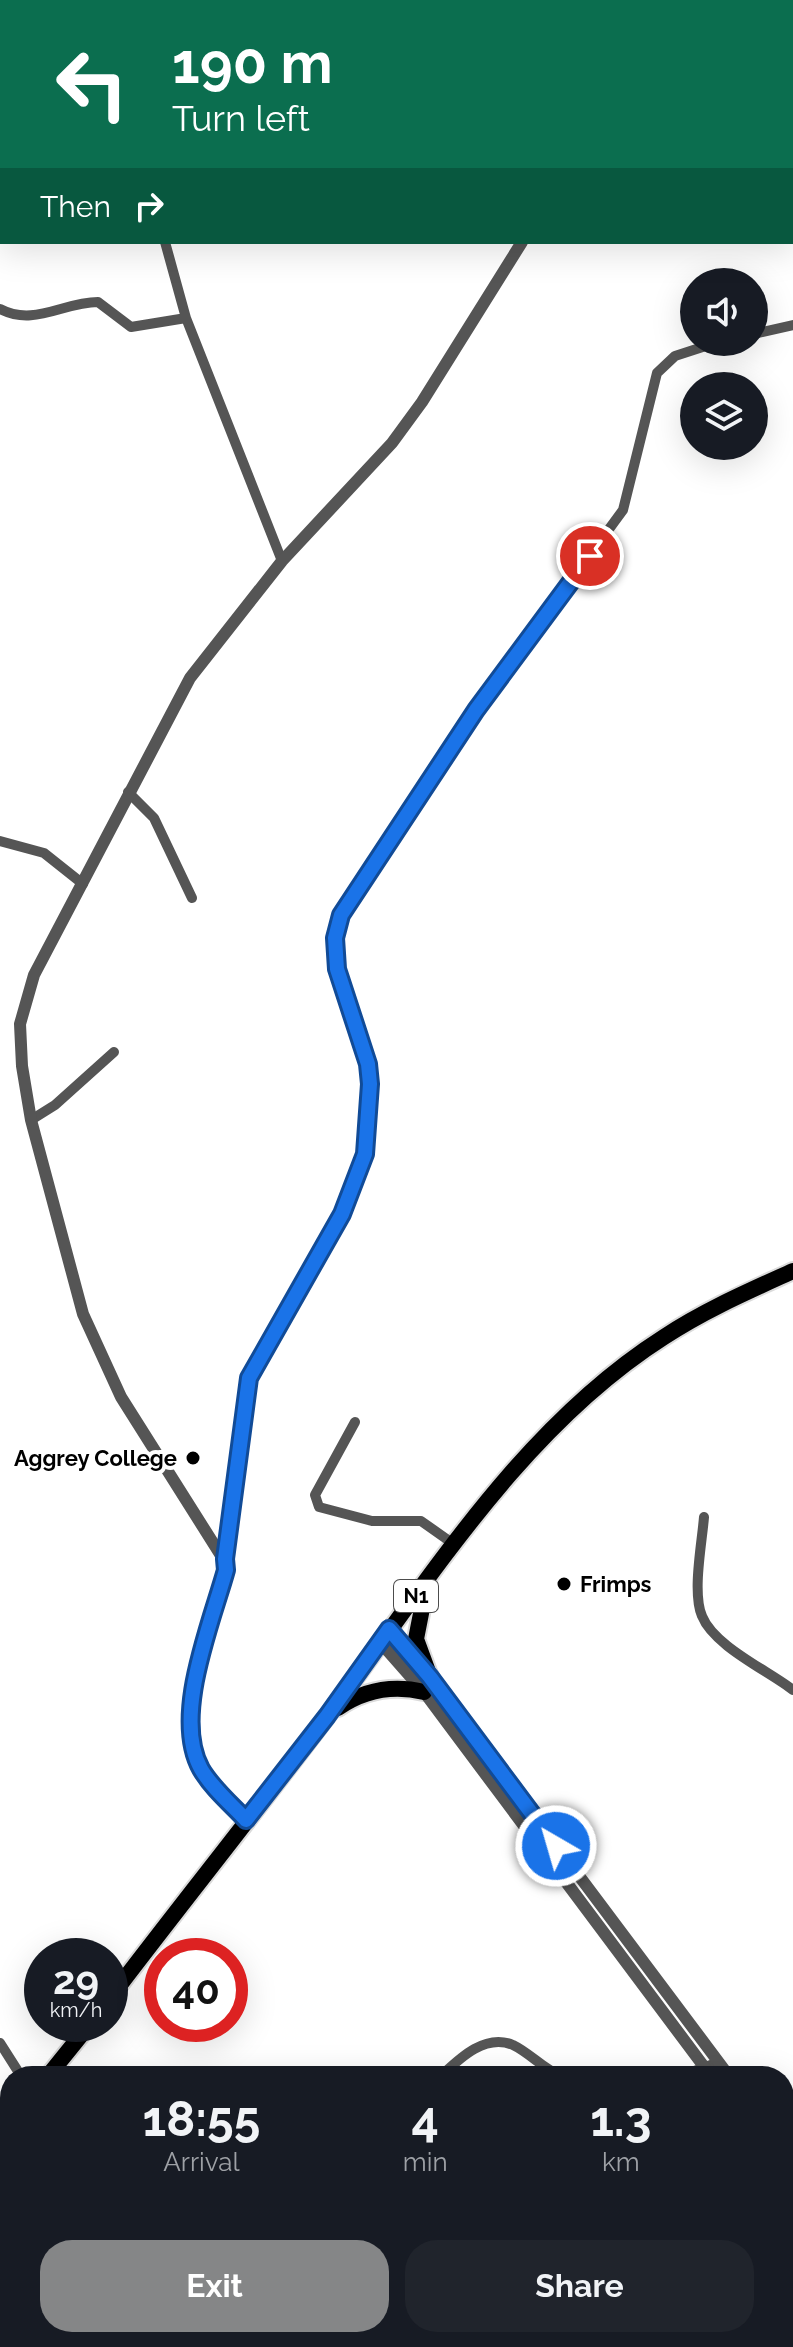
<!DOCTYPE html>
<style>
:root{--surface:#171b24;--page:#20242c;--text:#f1f3f6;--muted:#9ea1a6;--accent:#858687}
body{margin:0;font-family:Raleway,sans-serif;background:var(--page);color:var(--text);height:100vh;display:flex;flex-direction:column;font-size:30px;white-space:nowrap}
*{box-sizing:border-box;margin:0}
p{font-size:26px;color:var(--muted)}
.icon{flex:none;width:44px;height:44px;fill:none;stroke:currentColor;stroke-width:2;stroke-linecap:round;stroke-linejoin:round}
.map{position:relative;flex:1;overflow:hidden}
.drawer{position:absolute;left:0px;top:2066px;width:794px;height:282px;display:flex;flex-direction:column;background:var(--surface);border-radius:32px 32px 0 0;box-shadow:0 8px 32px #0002}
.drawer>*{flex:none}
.guide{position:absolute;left:0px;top:0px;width:794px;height:244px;box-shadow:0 8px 32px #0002;background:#0b6e4f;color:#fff;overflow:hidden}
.controls{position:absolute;left:680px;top:268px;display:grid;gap:16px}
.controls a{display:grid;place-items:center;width:88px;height:88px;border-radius:50%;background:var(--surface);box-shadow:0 8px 32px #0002;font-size:40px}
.speed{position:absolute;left:24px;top:1938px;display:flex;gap:16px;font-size:40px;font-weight:700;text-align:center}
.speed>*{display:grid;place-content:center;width:104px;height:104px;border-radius:50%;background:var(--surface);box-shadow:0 8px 32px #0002;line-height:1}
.speed small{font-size:20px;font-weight:400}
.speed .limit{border:12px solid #d22;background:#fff;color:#111}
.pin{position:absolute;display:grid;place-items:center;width:68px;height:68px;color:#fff;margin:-34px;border:4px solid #fff;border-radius:50%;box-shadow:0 2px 8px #0007}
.me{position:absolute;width:88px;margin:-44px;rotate:322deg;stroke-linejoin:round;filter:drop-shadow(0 0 6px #0008)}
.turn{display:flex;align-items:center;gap:28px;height:168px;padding:0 40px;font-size:36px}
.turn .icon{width:104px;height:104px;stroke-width:2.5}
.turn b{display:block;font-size:56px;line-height:68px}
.then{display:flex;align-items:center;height:76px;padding:0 40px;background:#0003;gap:16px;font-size:30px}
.eta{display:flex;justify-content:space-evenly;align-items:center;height:136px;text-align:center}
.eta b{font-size:48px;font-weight:700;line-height:56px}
.button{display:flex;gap:16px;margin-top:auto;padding:16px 40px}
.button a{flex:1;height:92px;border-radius:32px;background:var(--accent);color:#fff;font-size:32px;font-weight:700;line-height:92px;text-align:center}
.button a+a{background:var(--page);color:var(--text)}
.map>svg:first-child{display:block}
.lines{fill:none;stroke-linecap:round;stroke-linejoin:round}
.trunk-casing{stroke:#dbdbdb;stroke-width:20}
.minor{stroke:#555;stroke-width:10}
.tertiary{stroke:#555;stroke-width:12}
.trunk{stroke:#000;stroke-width:16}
.route-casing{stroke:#114b97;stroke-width:20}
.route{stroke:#1a73e8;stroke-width:14}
.poi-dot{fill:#000;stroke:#fff;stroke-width:3}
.labels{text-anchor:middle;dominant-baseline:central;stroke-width:8;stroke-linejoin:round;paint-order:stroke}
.shield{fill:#fff;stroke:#4c4c4c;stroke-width:2}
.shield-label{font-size:20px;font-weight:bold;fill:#000}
.poi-label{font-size:22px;font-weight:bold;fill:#000;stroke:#fff;text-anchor:end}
</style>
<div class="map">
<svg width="793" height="2347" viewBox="0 0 793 2347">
<rect width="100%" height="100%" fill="#fff"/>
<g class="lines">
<defs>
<path id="trunk" d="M427 1583 416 1639 430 1677
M338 1708C364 1690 394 1685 424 1692
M110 1998C182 1903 257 1810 328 1715 428 1582 521 1428 664 1337 705 1310 749 1291 793 1271
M48 2076 90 2024
M0 2135 10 2124"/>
</defs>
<use href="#trunk" class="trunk-casing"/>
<path class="minor" d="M24 0V2
M416 0 417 2
M792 149H793
M165 242 186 318 282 561
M0 309C34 327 63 302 98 302L131 327 186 318
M754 334 793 325
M128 792 154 818 192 898
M0 841 44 853 83 884
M31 1120 55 1105 114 1052
M355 1422 315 1495 319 1507 372 1521H421L455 1545
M704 1517C702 1543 692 1593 702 1616 714 1646 767 1670 793 1690
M225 1559 249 1378 342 1214 365 1154 370 1084 368 1064 337 969 335 938 341 915 476 710 623 510 657 373 675 356 718 342
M0 2043 21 2076
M441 2076C459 2059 485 2033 513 2045 530 2053 543 2069 561 2076
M681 2076 719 2062
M784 2333H793
M237 2338 249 2347
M560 2338 571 2347
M612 2347 729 2338"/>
<path class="tertiary" d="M675 2 676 0
M389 1629 430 1677 729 2076
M380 1642 424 1692 711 2076
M246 1820C231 1804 212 1788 201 1769 168 1710 217 1626 227 1565L121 1397 83 1314 31 1120 22 1066 20 1024 34 975 190 678 282 561 392 443 422 402 522 242
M784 2148 793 2160
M784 2172 793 2183"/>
<use href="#trunk" class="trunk"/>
</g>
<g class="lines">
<defs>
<path id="route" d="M556 1846 430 1677 389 1629 327 1716 246 1820C231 1804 212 1788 201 1769 172 1717 211 1624 226 1570L225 1559 249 1378 342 1214 365 1154 370 1084 368 1064 337 969 335 938 341 915 476 710 590 556"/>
</defs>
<use href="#route" class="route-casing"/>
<use href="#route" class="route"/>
</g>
<g class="poi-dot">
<circle cx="193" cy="1458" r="8"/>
<circle cx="564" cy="1584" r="8"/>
</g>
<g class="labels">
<rect class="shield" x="394" y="1580" width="44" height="32" rx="6"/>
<g class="shield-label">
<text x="416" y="1596">N1</text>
</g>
<g class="poi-label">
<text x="177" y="1458">Aggrey College</text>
<text x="580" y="1584" text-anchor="start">Frimps</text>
</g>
</g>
</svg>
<div class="controls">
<a><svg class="icon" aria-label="sound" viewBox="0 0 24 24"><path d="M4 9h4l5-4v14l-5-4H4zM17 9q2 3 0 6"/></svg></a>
<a><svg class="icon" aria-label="layers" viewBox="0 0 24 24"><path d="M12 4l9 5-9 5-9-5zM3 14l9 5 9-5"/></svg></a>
</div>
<div class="speed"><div>29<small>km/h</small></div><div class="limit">40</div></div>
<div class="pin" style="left:590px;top:556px;background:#d93025"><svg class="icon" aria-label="arrive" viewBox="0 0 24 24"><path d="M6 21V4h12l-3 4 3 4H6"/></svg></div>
<svg class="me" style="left:556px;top:1846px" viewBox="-20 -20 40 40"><circle r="17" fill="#1a73e8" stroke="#fff" stroke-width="3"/><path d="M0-11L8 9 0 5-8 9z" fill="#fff"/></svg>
<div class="guide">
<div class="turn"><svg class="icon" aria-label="left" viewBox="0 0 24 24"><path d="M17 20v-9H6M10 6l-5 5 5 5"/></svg><div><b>190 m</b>Turn left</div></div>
<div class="then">Then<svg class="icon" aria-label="right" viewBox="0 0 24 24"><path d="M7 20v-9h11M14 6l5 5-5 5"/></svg></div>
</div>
<section class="drawer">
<div class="eta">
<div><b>18:55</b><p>Arrival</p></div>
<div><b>4</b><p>min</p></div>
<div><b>1.3</b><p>km</p></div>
</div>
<div class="button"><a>Exit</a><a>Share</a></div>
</section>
</div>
